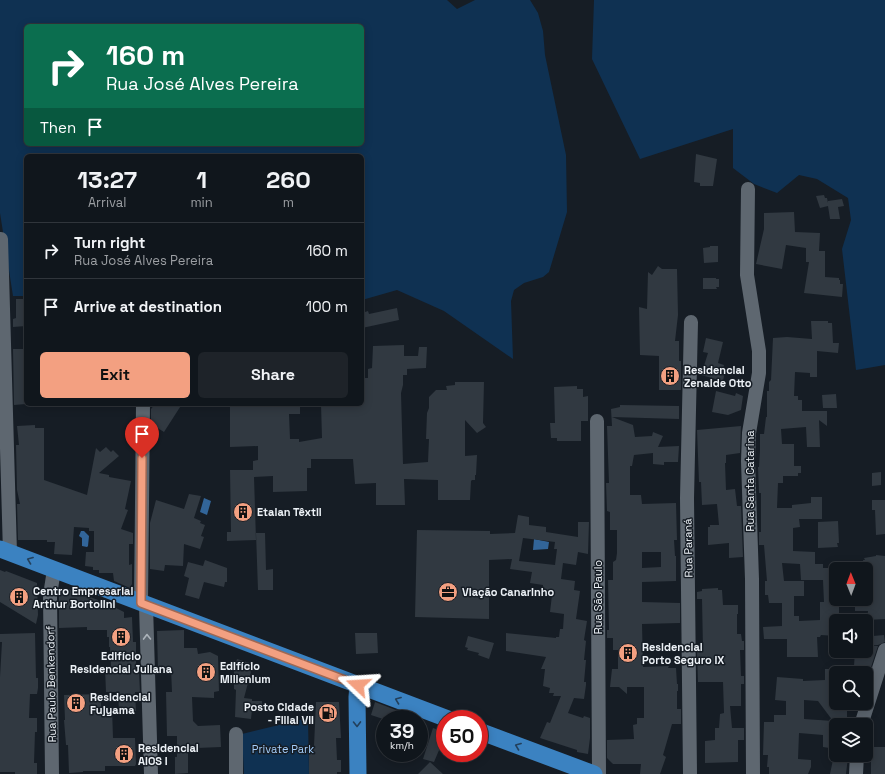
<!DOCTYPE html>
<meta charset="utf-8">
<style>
:root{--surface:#10161c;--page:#1e2329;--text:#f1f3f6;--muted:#9c9fa3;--line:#30353b;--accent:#f3a081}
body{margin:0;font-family:"Space Grotesk",sans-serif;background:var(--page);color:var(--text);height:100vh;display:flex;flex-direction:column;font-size:15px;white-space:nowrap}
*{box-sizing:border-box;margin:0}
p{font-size:13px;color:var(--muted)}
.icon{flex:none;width:22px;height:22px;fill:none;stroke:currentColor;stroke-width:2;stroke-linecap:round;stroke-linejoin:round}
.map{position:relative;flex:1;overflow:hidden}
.side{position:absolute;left:24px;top:154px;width:340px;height:252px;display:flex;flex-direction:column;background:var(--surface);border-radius:6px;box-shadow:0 2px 10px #0003,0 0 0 1px var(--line)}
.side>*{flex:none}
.hud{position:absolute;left:24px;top:24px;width:340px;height:122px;border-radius:6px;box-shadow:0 2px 10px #0003,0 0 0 1px var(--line);background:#0b6e4f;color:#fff;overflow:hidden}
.needle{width:26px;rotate:359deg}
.controls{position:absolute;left:829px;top:562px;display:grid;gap:8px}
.controls a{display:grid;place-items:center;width:44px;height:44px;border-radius:6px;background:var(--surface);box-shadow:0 2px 10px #0003,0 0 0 1px var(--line);font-size:20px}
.speed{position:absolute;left:376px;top:710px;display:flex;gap:8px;font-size:20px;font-weight:700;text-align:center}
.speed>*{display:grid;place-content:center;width:52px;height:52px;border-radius:50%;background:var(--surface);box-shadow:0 2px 10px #0003,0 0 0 1px var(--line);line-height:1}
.speed small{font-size:10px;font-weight:400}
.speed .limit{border:6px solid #d22;background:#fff;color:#111}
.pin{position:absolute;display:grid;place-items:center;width:34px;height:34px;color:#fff;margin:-41px -17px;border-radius:50% 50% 50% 0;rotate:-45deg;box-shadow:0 0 4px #0007}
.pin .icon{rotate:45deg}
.me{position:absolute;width:44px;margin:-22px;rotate:290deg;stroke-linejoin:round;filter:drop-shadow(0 0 3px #0008)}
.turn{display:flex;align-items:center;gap:14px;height:84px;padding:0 16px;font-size:18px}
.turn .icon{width:52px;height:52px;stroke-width:2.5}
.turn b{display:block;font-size:28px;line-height:34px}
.then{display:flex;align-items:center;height:38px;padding:0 16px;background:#0003;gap:8px;font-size:15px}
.eta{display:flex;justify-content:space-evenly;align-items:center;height:68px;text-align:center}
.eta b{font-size:24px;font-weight:600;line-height:28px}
.action{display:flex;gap:8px;margin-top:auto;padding:8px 16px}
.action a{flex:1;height:46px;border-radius:6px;background:var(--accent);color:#111;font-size:16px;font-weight:600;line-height:46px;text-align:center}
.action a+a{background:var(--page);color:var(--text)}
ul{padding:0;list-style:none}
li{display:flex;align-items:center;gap:12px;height:56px;padding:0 16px;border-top:1px solid var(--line)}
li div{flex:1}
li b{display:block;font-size:15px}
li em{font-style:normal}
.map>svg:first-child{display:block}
.green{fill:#0f3152;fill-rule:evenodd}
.water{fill:#326599}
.building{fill:#313941;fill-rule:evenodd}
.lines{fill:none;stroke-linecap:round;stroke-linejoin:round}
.minor{stroke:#5e6770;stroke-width:14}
.major{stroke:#3b82c1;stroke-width:17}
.oneway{stroke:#23405c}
.oneway2{stroke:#acb3ba}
.route-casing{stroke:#9e6854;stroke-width:10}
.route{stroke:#f3a081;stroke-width:7}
.labels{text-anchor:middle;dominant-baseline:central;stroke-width:3;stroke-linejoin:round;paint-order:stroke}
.poi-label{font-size:11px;font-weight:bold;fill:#ecf1f6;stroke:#161d25;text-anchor:start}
.street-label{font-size:11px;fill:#ecf1f6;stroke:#161d25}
.park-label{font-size:11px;fill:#a4cefb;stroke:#161d25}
</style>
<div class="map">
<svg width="885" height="774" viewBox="0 0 885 774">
<rect width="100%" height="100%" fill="#161d25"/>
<path class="green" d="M0 0H447L457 9 475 0H530L538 13 543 31 545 55 566 155 567 212 549 272 543 277 524 283 514 290 511 301 513 359 444 311 397 290 362 300V156H26V296H13L0 213ZM26 26H362V144H26Z
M594 0H885V365L856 370 842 249 851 220 848 198 817 179 799 175 777 193 754 184 733 168V129L640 159 592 59Z
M308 718 309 774H244L242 734Z"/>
<path class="water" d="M204 498 211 501 207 515 200 512Z
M81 531H84L89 536 88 546 87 547 82 546V538L79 536Z
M534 539 549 542 548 549 533 550Z"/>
<path class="building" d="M696 154 717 159 713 186H700V183L694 182Z
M824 195 825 198H827L828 203V201L842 199 844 206 838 207 840 219H830L828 206 820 208 816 196Z
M794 212 795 232 820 233 819 251H825V277L839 278V280H840V284H843L842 297 804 293 809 262H806V248L786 245 782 269 756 264 764 229V213Z
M710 246H718V262L704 263 703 248 710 247Z
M658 266 662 269H677L678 315 675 341H679V361H681V390H659V356L640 355 639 307 647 309 648 272 652 275Z
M703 278H716V279H719V287H716L717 289H703Z
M16 299H26V326L13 327V319L16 318Z
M397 308 399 320 362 328V313L368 311 369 314Z
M811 321H828V323H832L833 343H839L838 353 817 351V377H810V373L795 372 794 396H798V400H802V411H827V426L819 420 820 447H807L806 427 781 429 782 444H794V466H801V473H798V476H783V483H778L777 508H792V505L811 503V497H822V519H799L800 527 793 528V551L815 552V564H823V568H836V599H839V621H836V636L821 635 820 637H817L818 657H787V639H764L763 627 782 626V603H769L768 595H765V581H767L764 545H759V532H761V493H759L758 467H759L760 450V434H764L766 417H767V391H769V382L771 380 773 338 787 337 812 339ZM782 563 800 564 801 580H823L824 602H820V620L799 621V616H794V596H804V581H784Z
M706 338 723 342 718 363 724 365 723 371H725L723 381 701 375 708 353 703 352Z
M404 345V356H418L419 347H427L426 368 407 369V375H403V385L401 393 403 464 428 462 429 439H426L427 413 429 408V397L436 390H447L446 386 455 385V382H484L483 423 486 427 477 433 465 420V456L477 455 476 475H475V480H472L471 481 470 500H438V480L404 479 405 505H376V483L355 484 353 459H311V468H307V491L273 492V476L254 477 256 540 227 541V532H231L230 470H253V461L258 460V446L230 447V404H300V414H289L290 439H299V442L322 438 321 404H362L363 378H368V369L372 368 373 346Z
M13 349H26V404L14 405Z
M577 386V389H583V397L588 396V421H581V441H557V438H551L550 423H555L554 387Z
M716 391 735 396 736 393 743 396 741 410 728 415 712 412Z
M836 394 837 408H823L822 395Z
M155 404H182L164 432 151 424V409Z
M620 405 679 406V419L612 417 633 425 635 437 652 436 653 432 663 436 658 447 679 446 678 462H664V465L653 464V453L634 455 632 466H630V495H641L642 504 676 503 677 540H674L675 556H676V581L642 582V602L680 603V623L642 624 643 667 669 666 668 668H676L677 684H678V691H677V709H681V724H672L663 755 666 757 660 774H640L641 764H613L607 758V740L634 739 633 725 637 724V718H644V687H627V694L619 687H610L612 669H618V650H613V638H607V630H609L608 580H613V562L616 560 617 553V530H610V512L607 511 606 483H609L607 426H612L611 409 620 407ZM642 552H661V567L642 568Z
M35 425V428H44V480L87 495 96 448 100 452 106 447 111 452 113 450 119 456 99 473 109 475V477L131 481 125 509 128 510 121 529 133 533V544H129V565L132 564V584L130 588 114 581 113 573H99V570H93V567L85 566 86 552H94V531H89V528L74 527 72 555 54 554 55 542H47V540H18L17 504H20L17 490 16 445H19L17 426Z
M741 426 740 453 726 455V463H725L726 490 735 489 737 506H741L743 557 729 558V543L708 545V527H710V525H719L717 504 702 505 701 482H699L697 430Z
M881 472V485L872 486V473Z
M189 494 201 496 194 518 201 521 200 523 205 525 201 536 204 537 200 549 184 544 183 566 165 565 164 571 150 569V523L156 500 184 509Z
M872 500H885V534L876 535 875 510H872Z
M518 515 529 517V525L546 527V532L578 537V522H589L588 554 578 552 576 565 563 563 561 579 575 581 574 590 580 591 576 619 587 621 584 640 586 641 584 660H586L584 682H586V685L584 699 574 698 568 713 583 718 584 716 590 718V738L588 754 577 752V750L540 738 547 722 550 723 561 696H553L554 693H549L550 688 543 686 545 669H541L546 657 506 651V633L556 638V637H559L560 629H563L564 614 550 612 552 595 542 594 543 585 530 583 532 572 510 569 512 559 489 560V619L415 617 417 530 490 531V534L515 533ZM523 538 555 542 554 549H557L555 565 519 561Z
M838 521 839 543H837L838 547 818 548V522Z
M256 533H265L266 570 273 569V590H258Z
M876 555 885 556V619L867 620 868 611H855V601H871L868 569 864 567 863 560H865L864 558 876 556Z
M205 560 227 568V582H225L224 587 204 582 199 599 185 595 189 578 184 576 188 562 203 566Z
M0 570 5 572 6 571 37 583 38 615 36 624 0 602Z
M66 588 98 600V604L113 603 114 607 124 612V618L132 617 133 642H136V672H139L140 692H135L136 711 119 712 118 692H106L105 668 111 666 110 647H109V637H107V630H87V627L59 628V593Z
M718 588V590H722L723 605H738V614H737V634H741L742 641H744V650H740L741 676H744V684H741V706H730L732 728H744V740H738V762L705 763V741L715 740V728H719L720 714 724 713 723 682H698L697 650H703L702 599H697V592L702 591V589Z
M184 630V648H197L198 654 210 652 218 656 219 691 214 692V698L192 697 193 721 198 726 220 725 221 747 197 748V752H188V773L175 774V757H177V736H167L166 692H172L171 669 158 670 157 631Z
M35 633 36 678H38V688L37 694H30L29 718H37V732H35L34 763H37V774H15V772H0V677L2 642H0V634Z
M355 633H377L378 653 356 654Z
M884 635 885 642 878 645H873V636Z
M468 636 494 643 489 659 478 655 479 653 467 650 468 648 465 647Z
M866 645 878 646 871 667 854 666 855 651H866Z
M237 659 253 664 244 698 252 699V701H262V710L252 709 251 719 235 717 236 690 234 689V670Z
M825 669H836V703H847V719H846V722H836V749L823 747V735L799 733 798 759 811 760V767L808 774H769V767H767L768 755H763L764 722H774V715H786V701L775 700 777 677 803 679V681L825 680ZM804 700 818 701 833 721 804 719Z
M101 694V708H112L113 738H135L136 764 135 766H105V771H83V772L69 773 68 745H66L64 720H65L64 695Z
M316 702H339L341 738H336L337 760H341V772H337V774H309V746H314Z
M375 702 401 712 398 719H383L371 715Z
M433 728 445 732V736L434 762 423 759Z
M873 747H885V774H871V755H873Z
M834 755 848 757 846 774H830Z
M430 762 443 774H418Z"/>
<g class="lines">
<path class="minor" d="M748 189 747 275 759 351V373L749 433 748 461 752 579 753 774
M1 239 10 553
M597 421 599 774
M141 603 143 404
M146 605 151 774
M861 725 885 650
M236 734V774
M52 774 50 595 54 570
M690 774 687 498 691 322
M856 774 857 755"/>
<path class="major" d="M0 549 448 719
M479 731 594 774
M358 774 357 697 358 685"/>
</g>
<defs><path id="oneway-chevron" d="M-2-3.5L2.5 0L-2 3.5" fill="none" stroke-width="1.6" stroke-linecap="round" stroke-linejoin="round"/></defs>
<g class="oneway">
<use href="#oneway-chevron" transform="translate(30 560) rotate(-159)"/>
<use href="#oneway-chevron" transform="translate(398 700) rotate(-159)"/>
<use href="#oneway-chevron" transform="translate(357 724) rotate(89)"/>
<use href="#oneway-chevron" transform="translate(518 746) rotate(-159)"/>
</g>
<use class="oneway2" href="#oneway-chevron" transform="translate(147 637) rotate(-91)"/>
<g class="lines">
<defs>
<path id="route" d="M142 458 141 603 358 685"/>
</defs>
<use href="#route" class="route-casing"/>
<use href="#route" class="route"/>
</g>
<defs>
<symbol id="building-disc" viewBox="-11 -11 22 22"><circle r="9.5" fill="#f3a081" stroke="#161d25"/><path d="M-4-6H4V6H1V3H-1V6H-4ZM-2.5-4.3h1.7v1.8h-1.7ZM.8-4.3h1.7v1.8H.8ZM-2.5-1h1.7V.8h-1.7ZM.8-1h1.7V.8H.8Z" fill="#111"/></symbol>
<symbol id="office-disc" viewBox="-11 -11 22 22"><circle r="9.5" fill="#f3a081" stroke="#161d25"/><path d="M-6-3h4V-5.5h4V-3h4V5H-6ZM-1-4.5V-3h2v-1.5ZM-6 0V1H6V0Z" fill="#111"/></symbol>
<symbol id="fuel-disc" viewBox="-11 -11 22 22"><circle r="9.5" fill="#f3a081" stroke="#161d25"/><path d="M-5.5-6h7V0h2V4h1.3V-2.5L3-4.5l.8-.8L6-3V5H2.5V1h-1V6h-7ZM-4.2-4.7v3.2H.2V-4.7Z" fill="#111"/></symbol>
</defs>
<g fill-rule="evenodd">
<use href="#building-disc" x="659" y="365" width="22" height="22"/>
<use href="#building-disc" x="232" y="501" width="22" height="22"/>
<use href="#office-disc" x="437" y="581" width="22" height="22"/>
<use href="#building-disc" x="8" y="586" width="22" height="22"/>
<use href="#building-disc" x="110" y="626" width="22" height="22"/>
<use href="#building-disc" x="617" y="642" width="22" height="22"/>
<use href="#building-disc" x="195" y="661" width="22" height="22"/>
<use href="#building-disc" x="65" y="692" width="22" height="22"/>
<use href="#fuel-disc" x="317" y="702" width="22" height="22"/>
<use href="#building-disc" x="113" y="743" width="22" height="22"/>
</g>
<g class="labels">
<g class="poi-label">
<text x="684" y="370">Residencial<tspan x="684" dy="13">Zenaide Otto</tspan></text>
<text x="257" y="512">Etalan Têxtil</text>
<text x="33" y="591">Centro Empresarial<tspan x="33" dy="13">Arthur Bortolini</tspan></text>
<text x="462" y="592">Viação Canarinho</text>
<text x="642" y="647">Residencial<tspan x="642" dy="13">Porto Seguro IX</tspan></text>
<text x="121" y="656" text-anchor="middle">Edifício<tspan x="121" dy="13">Residencial Juliana</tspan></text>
<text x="220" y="666">Edifício<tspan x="220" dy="13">Millenium</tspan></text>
<text x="90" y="697">Residencial<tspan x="90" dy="13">Fujyama</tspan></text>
<text x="314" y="707" text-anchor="end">Posto Cidade<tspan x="314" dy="13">- Filial VII</tspan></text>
<text x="138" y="748">Residencial<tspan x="138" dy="13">AIOS I</tspan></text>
</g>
<g class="street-label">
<text transform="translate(750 481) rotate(-90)">Rua Santa Catarina</text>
<text transform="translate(688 548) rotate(-91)">Rua Paraná</text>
<text transform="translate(598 597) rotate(-90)">Rua São Paulo</text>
<text transform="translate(51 684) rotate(-91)">Rua Paulo Benkendorf</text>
</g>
<g class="park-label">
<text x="283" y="749">Private Park</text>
</g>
</g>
</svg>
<div class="controls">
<a><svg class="needle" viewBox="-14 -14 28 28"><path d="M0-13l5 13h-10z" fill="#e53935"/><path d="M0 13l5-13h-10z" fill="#9c9fa3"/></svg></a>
<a><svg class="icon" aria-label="sound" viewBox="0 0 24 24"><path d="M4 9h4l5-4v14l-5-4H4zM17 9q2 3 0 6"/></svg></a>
<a><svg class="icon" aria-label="search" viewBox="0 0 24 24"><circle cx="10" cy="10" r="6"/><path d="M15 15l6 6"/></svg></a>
<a><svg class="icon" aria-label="layers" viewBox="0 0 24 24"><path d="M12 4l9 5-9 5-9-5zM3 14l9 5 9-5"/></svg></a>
</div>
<div class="speed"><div>39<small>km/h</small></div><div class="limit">50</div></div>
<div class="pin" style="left:142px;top:458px;background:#d93025"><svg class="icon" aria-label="arrive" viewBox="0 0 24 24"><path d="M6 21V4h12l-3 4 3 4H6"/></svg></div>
<svg class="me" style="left:358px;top:685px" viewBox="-20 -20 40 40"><path d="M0-17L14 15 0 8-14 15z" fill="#f3a081" stroke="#fff" stroke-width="4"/></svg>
<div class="hud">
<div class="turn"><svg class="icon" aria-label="right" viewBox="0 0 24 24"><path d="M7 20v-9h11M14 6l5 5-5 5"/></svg><div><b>160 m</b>Rua José Alves Pereira</div></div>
<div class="then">Then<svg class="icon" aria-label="arrive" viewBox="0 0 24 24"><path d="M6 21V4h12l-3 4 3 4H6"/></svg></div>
</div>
<section class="side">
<div class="eta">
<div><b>13:27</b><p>Arrival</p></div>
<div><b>1</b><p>min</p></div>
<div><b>260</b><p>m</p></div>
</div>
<ul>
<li><svg class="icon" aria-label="right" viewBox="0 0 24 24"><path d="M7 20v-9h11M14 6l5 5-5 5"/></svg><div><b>Turn right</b><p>Rua José Alves Pereira</p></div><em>160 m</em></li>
<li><svg class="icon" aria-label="arrive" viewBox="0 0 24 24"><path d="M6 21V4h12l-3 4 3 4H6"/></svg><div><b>Arrive at destination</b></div><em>100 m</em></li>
</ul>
<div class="action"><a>Exit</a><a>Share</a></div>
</section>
</div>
